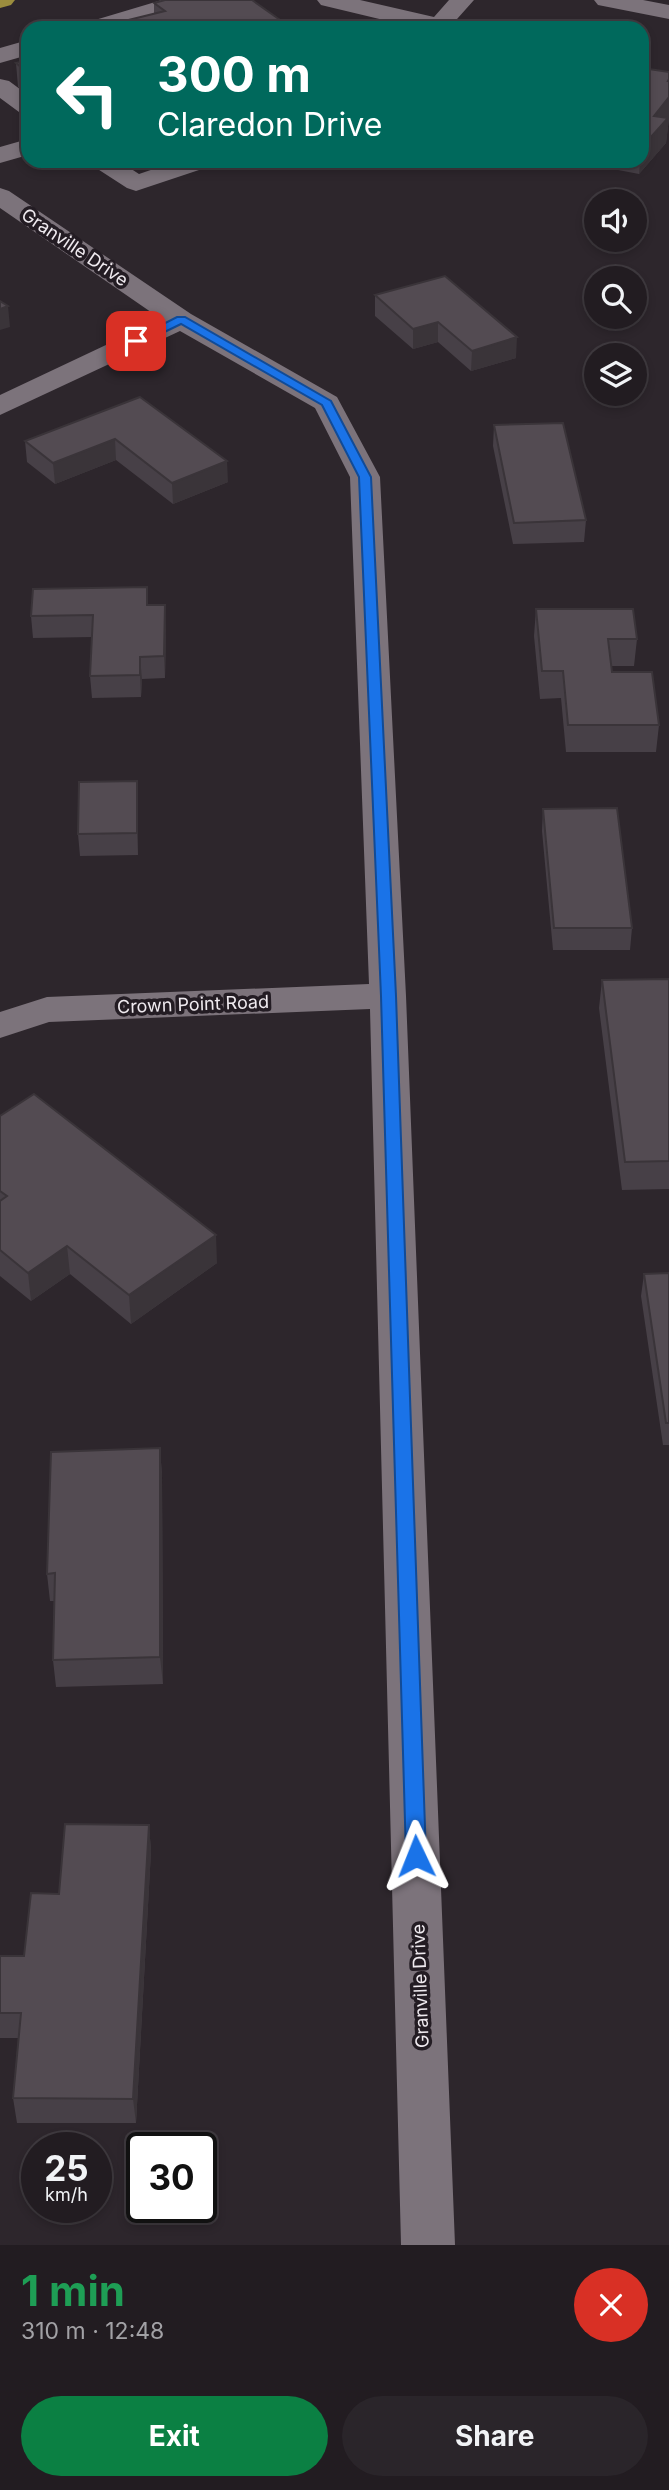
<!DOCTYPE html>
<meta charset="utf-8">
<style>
:root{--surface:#221c21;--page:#2a252a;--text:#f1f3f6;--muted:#a2a1a5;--line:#3f3a3f;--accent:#0b8043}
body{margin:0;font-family:Inter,sans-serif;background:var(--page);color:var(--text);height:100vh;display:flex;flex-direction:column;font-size:26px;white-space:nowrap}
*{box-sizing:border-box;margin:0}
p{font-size:23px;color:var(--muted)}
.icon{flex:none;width:38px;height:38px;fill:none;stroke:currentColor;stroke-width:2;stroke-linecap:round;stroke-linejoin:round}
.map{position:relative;height:2245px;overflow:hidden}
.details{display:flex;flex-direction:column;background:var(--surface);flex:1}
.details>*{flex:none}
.banner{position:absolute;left:21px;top:21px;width:628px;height:147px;border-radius:21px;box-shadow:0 4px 10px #0003,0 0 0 2px var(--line);background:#00695c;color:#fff;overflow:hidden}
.controls{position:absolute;left:584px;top:189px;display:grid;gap:14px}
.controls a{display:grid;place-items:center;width:63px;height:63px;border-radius:50%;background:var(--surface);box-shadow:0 4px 10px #0003,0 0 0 2px var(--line);font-size:35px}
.speed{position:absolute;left:21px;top:2132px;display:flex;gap:14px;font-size:35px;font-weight:700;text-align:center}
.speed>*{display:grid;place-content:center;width:91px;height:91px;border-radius:50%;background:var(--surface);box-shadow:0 4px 10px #0003,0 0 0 2px var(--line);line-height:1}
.speed small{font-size:18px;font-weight:400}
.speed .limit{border:4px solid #111;border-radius:10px;background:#fff;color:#111}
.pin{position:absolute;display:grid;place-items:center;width:60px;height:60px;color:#fff;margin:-30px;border-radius:14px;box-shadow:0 4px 10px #0006}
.me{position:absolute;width:77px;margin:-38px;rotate:358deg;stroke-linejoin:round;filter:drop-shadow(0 0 5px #0008)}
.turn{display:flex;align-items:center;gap:24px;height:147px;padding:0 21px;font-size:32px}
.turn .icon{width:91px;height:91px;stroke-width:2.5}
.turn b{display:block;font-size:49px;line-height:60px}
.round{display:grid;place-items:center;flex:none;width:74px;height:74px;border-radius:37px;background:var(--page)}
.head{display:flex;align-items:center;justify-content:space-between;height:119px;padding:0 21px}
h1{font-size:42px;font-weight:700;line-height:52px;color:#1e9e55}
.primary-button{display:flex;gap:14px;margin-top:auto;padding:14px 21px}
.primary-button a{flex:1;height:80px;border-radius:42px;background:var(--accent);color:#fff;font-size:28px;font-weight:700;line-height:80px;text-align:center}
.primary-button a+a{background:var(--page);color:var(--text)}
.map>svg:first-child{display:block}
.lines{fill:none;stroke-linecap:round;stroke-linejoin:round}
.minor{fill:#7c737b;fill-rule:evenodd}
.highway{fill:#9b8d3e;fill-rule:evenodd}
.wall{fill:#474047}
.shaded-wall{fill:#3a3439}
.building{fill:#534b52;stroke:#3a3439;stroke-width:2}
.route{fill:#1a73e8;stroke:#114b97;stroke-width:2}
.labels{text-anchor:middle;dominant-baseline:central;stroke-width:7;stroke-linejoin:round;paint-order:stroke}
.street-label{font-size:18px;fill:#efeaef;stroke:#231c23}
</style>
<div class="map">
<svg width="669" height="2245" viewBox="0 0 669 2245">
<rect width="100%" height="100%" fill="#2d262c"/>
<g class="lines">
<path class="minor" d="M162 0H199L195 5 118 28H81L85 23Z
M317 0H360L434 17 449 0H474L449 28H417L321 5Z
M594 0H643L669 5V19L598 5Z
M28 40V55L0 63V48Z
M0 79 9 81 28 95V114L19 112 0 98Z
M28 139V155L0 163V147Z
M89 161H119L139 174 177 161H215L211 166 136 191 127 188 93 166Z
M0 188 9 191 191 314 337 397 380 477 406 996 455 2245H401L370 1009 49 1022 0 1038V1012L47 997 369 984 350 477 315 408 180 331 0 415V395L161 319 0 208Z"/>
<path class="highway" d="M0 0H15L11 5 0 8Z"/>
</g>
<path class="wall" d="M154 3 283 28 154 13Z
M28 60V96L18 87 16 63Z
M669 72V118L666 143 639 174 571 161H642Z
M445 276 516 358 471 371 438 342 413 349 375 316V295Z
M140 397 228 482 173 504 116 460 55 484 27 462 25 441Z
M494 425 586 520 584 542 513 544 493 446Z
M147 587 148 605 166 627 165 678 142 679 141 697 92 698 90 676 92 637 33 638 31 616Z
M536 609 637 639 634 666H611L612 672 659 725 656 752H566L561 698 540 699 534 636Z
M137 781 138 803V855L80 856 78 834Z
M543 809 632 928 630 950H553L542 831Z
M669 979V1189L622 1190 599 1008 602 980Z
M0 1116 217 1263 131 1324 70 1274 31 1301 0 1276Z
M669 1273V1445H663L641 1296 644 1274Z
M160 1448 162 1476 163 1684 56 1687 53 1660 54 1601H50L47 1574Z
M149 1825 151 1851 136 2123H17L13 2098 18 2038H0V1956H24L59 1894Z"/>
<path class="shaded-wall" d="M283 22V28H261Z
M669 79V118L666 143 639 174 640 161H642V147Z
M8 306 10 327 0 330V309Z
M438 322V342L413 349V329Z
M517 337 516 358 471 371 472 351Z
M115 439 116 460 55 484 53 463Z
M227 461 228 482 173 504 172 483Z
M165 605 166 627 165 678 164 656Z
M140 657 142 679 141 697 140 675Z
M137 781 138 803V855L137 833Z
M216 1235 217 1263 131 1324 129 1295Z
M67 1246 70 1274 31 1301 28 1273Z
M160 1448 162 1476 163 1684 160 1657Z
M149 1825 151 1851 136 2123 133 2099Z"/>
<path class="building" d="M165 0H252L283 22 261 28H96L165 11 154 3Z
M28 60V73L16 63Z
M642 68 669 72V79L668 81H669V97L654 116 668 118 642 147Z
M445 276 517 337 472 351 438 322 413 329 375 295Z
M0 301 8 306 0 309Z
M140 397 227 461 172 483 115 439 53 463 25 441Z
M563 423 586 520 514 523 494 425Z
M147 587V605H165L164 656 140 657V675L90 676 93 615 31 616 33 589Z
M536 609H633L637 639H608L612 672H652L659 725H568L563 671H542Z
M137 781V833L78 834 79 782Z
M617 808 632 928H554L543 809Z
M669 979V1161L625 1162 602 980Z
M34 1094 216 1235 129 1295 67 1246 28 1273 0 1250V1201L7 1196 0 1191V1116Z
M669 1273V1423H666L644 1274Z
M160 1448V1657L53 1660 55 1573 47 1574 51 1452Z
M65 1824 149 1825 133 2099 13 2098 21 2013H0V1956H24L31 1893 59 1894Z"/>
<path class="route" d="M177 317H185L331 401 371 477 396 996 426 1856 423 1863 416 1865 409 1863 406 1856 381 996 359 477 322 405 181 324 140 344 130 341Z"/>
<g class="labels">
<g class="street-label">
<text transform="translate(75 247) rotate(34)">Granville Drive</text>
<text transform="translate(193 1004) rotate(-2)">Crown Point Road</text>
<text transform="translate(420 1986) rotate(-92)">Granville Drive</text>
</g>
</g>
</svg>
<div class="controls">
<a><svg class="icon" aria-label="sound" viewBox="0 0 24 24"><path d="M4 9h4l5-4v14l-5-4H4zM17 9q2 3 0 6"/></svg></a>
<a><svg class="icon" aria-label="search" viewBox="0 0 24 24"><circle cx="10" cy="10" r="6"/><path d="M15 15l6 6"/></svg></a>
<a><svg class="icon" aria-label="layers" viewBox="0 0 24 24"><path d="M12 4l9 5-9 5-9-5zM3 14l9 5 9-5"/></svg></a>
</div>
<div class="speed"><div>25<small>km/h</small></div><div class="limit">30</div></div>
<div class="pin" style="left:136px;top:341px;background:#d93025"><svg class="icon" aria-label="arrive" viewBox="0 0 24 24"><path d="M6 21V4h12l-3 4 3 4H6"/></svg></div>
<svg class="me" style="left:416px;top:1856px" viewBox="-20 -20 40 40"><path d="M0-17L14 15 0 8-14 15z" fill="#1a73e8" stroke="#fff" stroke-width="4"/></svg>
<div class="banner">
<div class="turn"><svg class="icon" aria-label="left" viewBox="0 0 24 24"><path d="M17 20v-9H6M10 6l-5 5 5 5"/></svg><div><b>300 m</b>Claredon Drive</div></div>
</div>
</div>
<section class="details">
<div class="head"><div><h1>1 min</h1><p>310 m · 12:48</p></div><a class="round" style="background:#d93025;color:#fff"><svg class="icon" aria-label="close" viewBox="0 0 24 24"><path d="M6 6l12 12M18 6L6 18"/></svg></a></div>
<div class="primary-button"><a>Exit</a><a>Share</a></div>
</section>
